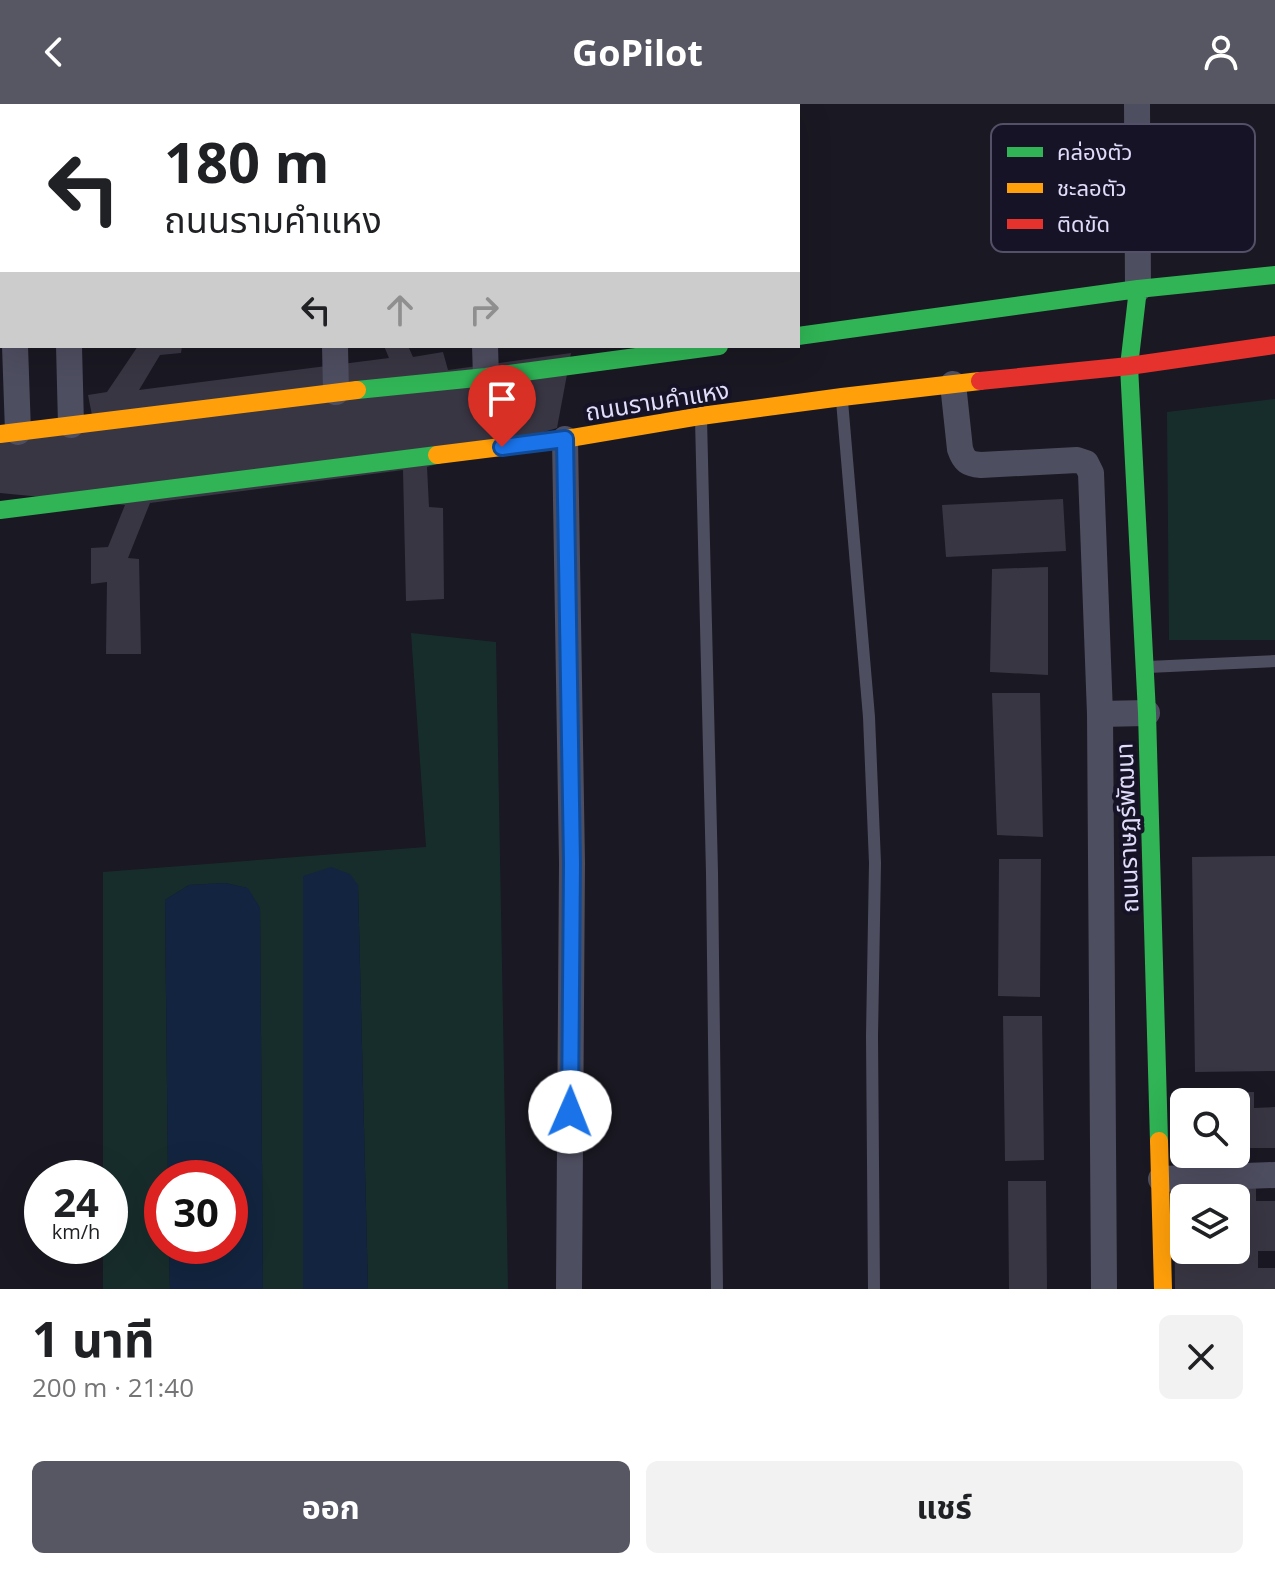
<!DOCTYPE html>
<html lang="th">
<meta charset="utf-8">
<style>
:root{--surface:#fff;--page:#f2f2f2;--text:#202124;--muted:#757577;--accent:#575763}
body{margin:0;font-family:"Open Sans","Noto Sans Thai",sans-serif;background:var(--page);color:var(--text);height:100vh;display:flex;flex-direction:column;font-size:30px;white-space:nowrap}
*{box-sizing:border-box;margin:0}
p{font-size:26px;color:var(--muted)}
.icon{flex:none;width:44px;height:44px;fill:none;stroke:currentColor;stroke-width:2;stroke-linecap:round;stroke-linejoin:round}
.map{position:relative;height:1185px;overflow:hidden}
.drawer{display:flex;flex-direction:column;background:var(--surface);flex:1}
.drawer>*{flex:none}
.top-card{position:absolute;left:0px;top:0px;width:800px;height:244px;box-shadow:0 8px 32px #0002;background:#fff;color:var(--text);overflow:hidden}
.controls{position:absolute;left:1170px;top:984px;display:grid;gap:16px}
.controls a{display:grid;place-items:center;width:80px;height:80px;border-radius:12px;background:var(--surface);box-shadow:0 8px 32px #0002;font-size:40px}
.speed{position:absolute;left:24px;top:1056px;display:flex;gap:16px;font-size:40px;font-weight:700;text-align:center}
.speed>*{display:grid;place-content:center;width:104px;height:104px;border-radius:50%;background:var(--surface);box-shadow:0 8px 32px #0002;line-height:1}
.speed small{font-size:20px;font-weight:400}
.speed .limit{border:12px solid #d22;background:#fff;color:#111}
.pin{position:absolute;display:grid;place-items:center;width:68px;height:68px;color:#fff;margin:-82px -34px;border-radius:50% 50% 50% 0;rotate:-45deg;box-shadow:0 0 8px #0007}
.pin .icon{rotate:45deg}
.me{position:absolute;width:88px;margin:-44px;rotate:1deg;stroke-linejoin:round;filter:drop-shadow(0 0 6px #0008)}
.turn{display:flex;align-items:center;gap:28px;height:168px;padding:0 32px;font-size:36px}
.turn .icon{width:104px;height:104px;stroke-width:2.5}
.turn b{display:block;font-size:56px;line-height:68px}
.lanes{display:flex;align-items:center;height:76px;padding:0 32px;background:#0003;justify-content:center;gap:40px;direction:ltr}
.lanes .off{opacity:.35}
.round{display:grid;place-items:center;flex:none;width:84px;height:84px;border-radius:12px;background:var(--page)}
.summary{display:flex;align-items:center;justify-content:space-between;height:136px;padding:0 32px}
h1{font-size:48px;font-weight:700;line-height:60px}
.button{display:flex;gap:16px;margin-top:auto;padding:16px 32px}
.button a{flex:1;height:92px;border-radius:12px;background:var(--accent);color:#fff;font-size:32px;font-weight:700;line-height:92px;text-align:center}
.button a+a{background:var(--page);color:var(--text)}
header{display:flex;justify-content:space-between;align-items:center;height:104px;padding:0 32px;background:var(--accent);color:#fff;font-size:36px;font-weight:700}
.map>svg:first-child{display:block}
.green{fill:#172d2c}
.water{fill:#12243f}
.building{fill:#393643;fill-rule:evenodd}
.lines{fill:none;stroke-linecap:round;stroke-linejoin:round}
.lane{stroke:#4e4e61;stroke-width:12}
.street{stroke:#4e4e61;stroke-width:26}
.fast{stroke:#30b455;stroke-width:18}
.slow{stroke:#ff9f0a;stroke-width:18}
.jam{stroke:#e5322d;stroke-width:18}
.route-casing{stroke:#114b97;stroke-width:20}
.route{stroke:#1a73e8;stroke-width:14}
.labels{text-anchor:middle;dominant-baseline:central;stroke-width:8;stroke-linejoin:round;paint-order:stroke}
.street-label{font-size:24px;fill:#e0ddfb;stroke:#161327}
.key{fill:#161327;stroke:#535067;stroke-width:2}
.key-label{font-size:22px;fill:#e0ddfb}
</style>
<header><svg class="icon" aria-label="back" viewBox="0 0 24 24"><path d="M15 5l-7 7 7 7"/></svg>GoPilot<svg class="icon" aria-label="person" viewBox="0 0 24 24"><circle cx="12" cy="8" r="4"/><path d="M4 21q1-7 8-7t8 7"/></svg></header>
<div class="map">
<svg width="1275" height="1185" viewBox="0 0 1275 1185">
<rect width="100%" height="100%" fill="#1a1822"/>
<path class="green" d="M1275 295V536H1169L1167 308Z
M411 529 496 538 508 1185H368L358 781 303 772V1185H263L260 804 247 784 225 779 189 781 165 796 168 1074H162V1142H169L170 1185H103V1142H110V1074H103V768L426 743Z"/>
<path class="water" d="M331 763 350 770 358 781 368 1185H303V772Z
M225 779 248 784 260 804 263 1185H170L169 1142H230V1074H168L165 796 189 781Z"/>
<path class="building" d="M138 242H182L181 249 160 251 139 286 389 254 384 242H408L413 253 443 248 448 266 571 249 557 324 427 363 429 403 443 404 444 495 406 497 403 366 150 399 128 454 139 455 141 550H106L107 478 91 480V444L108 443 125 401 0 389V322L92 311 88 291 107 288Z
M1063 395 1066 447 946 453 942 401Z
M1048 463V571L990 568 992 465Z
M992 589H1040L1043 733 997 731Z
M1275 752V967L1195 968 1192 753Z
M999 755H1041L1040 893 998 892Z
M1003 912H1042L1044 1056 1005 1057Z
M1254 988V1004L1275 1003V1044H1249V1058L1175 1059 1174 989ZM1184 998H1236V1050H1184Z
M1008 1077H1046L1047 1185H1009Z
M1256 1083V1097H1275V1147H1258V1164H1275V1185H1175L1174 1084ZM1184 1094H1236V1146H1184Z"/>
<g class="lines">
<path class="lane" d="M842 297 869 613 875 759 872 932 874 1185
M701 315 712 769 717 1185
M1148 563 1275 557"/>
<path class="street" d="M8 0V2
M62 0V2
M329 0V2
M482 0V2
M596 0V2
M787 0V2
M1137 0 1138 185
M15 242 18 328
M69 242 71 321
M335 242 336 288
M485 242 486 273
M953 280 960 345C964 357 968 360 981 361L1077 356 1086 359 1091 369 1100 610 1104 1185
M565 335 572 759 569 1185
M1100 610 1147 609
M1161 1075 1275 1071"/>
<path class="fast" d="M798 232 1138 185 1275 171
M1129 262 1147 609 1159 1037
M1129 262 1138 185
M357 286 486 273 719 242
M0 406 437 351"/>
<path class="slow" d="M0 330 357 286
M437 351 565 335 701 312 842 293 980 277
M1159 1037 1163 1185"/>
<path class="jam" d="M980 277 1129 262 1275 241"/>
</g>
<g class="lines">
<defs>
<path id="route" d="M502 343 565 335 572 759 570 1008"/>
</defs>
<use href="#route" class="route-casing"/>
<use href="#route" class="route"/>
</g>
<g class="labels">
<g class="street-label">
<text transform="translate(657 296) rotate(-9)">ถนนรามคำแหง</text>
<text transform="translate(1126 724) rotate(-92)">ถนนราษฏร์พัฒนา</text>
</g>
</g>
<rect x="991" y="20" width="264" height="128" rx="12" class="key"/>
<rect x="1007" y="43" width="36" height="10" fill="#30b455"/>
<rect x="1007" y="79" width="36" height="10" fill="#ff9f0a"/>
<rect x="1007" y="115" width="36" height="10" fill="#e5322d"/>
<g class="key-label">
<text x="1057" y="56">คล่องตัว</text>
<text x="1057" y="92">ชะลอตัว</text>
<text x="1057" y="128">ติดขัด</text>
</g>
</svg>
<div class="controls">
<a><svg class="icon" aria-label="search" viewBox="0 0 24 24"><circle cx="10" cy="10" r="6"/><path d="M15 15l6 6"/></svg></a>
<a><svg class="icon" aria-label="layers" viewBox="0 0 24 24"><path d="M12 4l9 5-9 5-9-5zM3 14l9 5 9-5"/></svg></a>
</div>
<div class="speed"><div>24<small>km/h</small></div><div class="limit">30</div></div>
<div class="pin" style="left:502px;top:343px;background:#d93025"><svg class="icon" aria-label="arrive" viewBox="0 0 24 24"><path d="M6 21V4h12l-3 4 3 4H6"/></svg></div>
<svg class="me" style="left:570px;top:1008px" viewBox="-20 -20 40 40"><circle r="19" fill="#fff"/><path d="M0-13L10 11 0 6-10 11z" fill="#1a73e8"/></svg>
<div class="top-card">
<div class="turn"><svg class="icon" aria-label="left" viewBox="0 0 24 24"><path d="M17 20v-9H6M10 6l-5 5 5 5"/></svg><div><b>180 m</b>ถนนรามคำแหง</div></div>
<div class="lanes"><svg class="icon" aria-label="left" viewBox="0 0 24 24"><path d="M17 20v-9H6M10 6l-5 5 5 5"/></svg><svg class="icon off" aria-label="ahead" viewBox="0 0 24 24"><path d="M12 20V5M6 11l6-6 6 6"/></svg><svg class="icon off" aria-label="right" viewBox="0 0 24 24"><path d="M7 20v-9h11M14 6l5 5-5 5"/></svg></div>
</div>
</div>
<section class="drawer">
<div class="summary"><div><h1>1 นาที</h1><p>200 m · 21:40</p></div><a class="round"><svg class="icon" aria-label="close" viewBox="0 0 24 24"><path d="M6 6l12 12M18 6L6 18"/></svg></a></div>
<div class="button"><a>ออก</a><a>แชร์</a></div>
</section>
